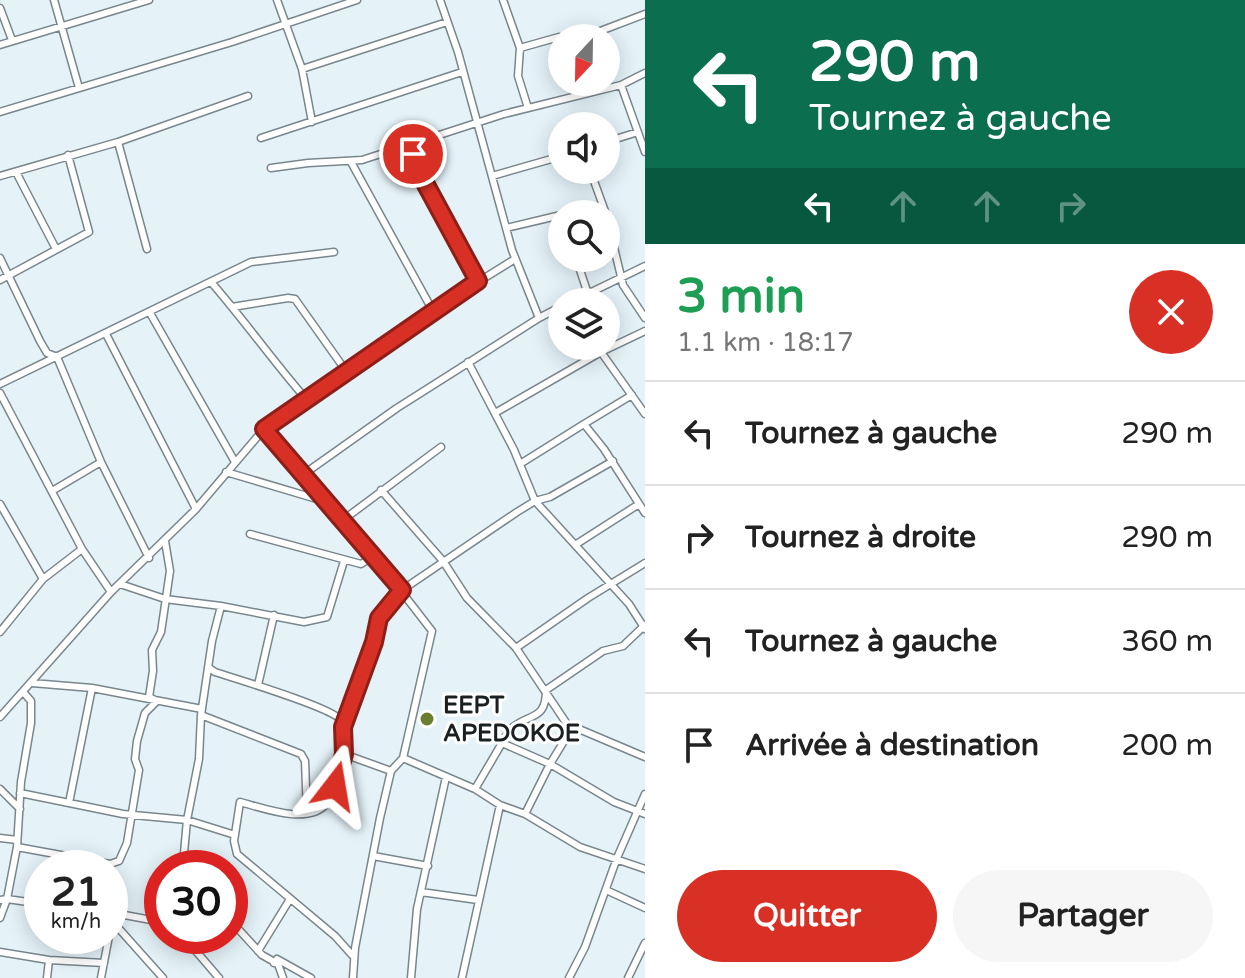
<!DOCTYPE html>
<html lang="fr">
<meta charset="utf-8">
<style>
:root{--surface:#fff;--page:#f6f6f6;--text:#222;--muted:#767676;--line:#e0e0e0;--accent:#d93025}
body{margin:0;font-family:"Varela Round",sans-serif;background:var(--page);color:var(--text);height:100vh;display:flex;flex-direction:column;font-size:30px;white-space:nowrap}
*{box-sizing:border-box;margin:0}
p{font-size:26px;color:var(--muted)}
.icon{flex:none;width:44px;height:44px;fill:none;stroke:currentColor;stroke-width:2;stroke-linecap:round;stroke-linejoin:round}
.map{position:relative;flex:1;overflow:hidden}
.panel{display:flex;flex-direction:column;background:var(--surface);width:600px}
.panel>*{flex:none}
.top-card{background:#0b6e4f;color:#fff;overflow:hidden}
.needle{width:52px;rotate:202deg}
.controls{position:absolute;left:548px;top:24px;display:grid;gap:16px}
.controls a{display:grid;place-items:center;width:72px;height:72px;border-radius:50%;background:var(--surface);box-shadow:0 4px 20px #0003;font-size:40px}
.speed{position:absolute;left:24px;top:850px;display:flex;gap:16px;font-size:40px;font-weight:700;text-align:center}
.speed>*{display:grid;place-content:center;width:104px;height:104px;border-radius:50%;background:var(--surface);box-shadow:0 4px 20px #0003;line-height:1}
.speed small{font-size:20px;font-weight:400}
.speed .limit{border:12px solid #d22;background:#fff;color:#111}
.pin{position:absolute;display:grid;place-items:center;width:68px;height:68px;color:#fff;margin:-34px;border:4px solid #fff;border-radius:50%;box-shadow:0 2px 8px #0007}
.me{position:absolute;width:88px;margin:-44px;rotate:14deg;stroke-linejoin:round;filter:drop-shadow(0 0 6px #0008)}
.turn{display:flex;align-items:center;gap:28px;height:168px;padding:0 32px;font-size:36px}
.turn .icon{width:104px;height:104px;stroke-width:2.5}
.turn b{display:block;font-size:56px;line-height:68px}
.lanes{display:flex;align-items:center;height:76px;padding:0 32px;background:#0003;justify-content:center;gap:40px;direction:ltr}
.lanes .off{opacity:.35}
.round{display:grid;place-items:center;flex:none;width:84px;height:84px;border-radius:42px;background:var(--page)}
.summary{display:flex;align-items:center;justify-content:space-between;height:136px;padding:0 32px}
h1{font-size:48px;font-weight:700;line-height:60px;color:#1e9e55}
.primary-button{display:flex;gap:16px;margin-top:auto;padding:16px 32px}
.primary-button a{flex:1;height:92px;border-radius:48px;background:var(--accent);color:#fff;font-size:32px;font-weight:700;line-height:92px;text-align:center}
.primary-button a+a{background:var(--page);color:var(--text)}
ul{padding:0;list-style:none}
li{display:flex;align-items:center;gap:24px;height:104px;padding:0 32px;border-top:2px solid var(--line)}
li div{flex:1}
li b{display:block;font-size:30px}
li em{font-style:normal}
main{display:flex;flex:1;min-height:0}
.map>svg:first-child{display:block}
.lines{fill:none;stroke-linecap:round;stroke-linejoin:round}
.minor-casing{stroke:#79868c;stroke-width:9}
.minor{stroke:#fff;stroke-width:6}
.route-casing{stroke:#8d1f18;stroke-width:20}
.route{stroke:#d93025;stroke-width:14}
.poi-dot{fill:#697e2e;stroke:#fff;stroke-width:3}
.labels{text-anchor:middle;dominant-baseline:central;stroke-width:6;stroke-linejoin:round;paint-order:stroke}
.poi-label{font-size:24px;font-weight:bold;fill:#1a1f21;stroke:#fff;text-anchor:start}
</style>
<main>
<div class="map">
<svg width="645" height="978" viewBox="0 0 645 978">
<rect width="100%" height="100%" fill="#e5f3f9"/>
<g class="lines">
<defs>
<path id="minor" d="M54 0 79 88
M277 0 302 69 312 122
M440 0 458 52 512 250 539 318
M503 0 520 48 518 76 528 108
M0 8 12 40
M582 38 645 14
M0 45 149 0
M520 48 559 37 562 39
M302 69 447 22
M621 85 645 152
M0 112 232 42 357 0
M261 138 462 72
M118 142 147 249
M606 142 638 132
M409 146 425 183 478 281
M351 162 434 313
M271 168 308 163 362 160 504 114 621 85 645 73
M590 170 606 214
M16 172 56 249
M0 176 118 142 248 96
M492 176 562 156
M606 214 623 285 645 318
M506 228 561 215 562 219
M0 258 40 341 47 353 57 357 101 462 149 558
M576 258 588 294
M0 280 89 232 68 155
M211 282C244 320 273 361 306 399
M571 302 645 266
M232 307 288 298 295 299 346 371
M150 313 235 462
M106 334 196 509
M601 352 645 414
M468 362 514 450 535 501 629 604 645 629
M0 384 251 262 334 252
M0 393 82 549 111 592
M495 413 601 352 645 331
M584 424 632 395
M264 429 374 556 432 631 403 758 391 771 380 818 355 948 353 978
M520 464 584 424 604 449 645 513
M226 472 327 502
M304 474 397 408 539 318 562 306
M381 490 443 561 467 598 516 648 567 724 645 757
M52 491 101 462
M0 504 43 579
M343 520 441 447
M250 534 361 564 374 556
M575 545 639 504
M120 584 165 599 221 606 304 622 327 617 344 561
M0 632 43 579 82 549
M516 648 588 598 645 563
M209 668 215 672C236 679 331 707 341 720 348 731 345 751 342 762 338 776 336 791 327 803 309 826 263 808 240 802L234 841 237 854 335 936 353 956
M32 683 92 688
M258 685 274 615
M201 715 301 754 305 761 307 813
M0 717 111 592 196 509 264 429 350 367 412 329 457 295 515 259
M343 727 374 642 379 618 402 590 517 512 535 501 550 497 613 461
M502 743C505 738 508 731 513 727 531 713 546 720 546 690L603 651 623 646 645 625
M344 754 391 771
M403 758 475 789 500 805 525 814 580 847 645 869
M0 789 20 809
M475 789 502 743 550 764 614 802 645 814
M20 793 123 814 187 820 235 835
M69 803 92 688 202 709
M525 814 550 764 572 728
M0 838 17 840
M17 847 110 864 119 861 127 843 139 770 135 759 137 741 145 713 157 701 149 697 153 671 152 650 161 632 170 571 165 541
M373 856 428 866
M192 868 184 853 187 820 199 759 201 715 212 641 221 606
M606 890 645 908
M421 892 478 900
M0 900 7 899 42 904
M110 914H119L162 922
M0 918 7 899 17 847 21 782 31 723V701L24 693
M230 920 262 955 278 964 283 978
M113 922 163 978
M183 936 219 978
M258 951 290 899
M0 952 49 960 104 963
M274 963 277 959 311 978
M47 978 49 960
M101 978 109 936
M411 978 417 909 446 777
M462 978 500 805
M569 978 585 947 617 858 645 794
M628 978 645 943"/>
</defs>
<use href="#minor" class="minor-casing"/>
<use href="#minor" class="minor"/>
</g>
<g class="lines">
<defs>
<path id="route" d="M335 786 344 754 343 727 374 642 379 618 402 590 264 429 478 281 425 183 413 154"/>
</defs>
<use href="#route" class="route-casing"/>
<use href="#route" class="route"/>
</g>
<circle class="poi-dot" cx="427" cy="719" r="8"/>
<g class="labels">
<g class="poi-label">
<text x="443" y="705">EEPT<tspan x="443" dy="28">APEDOKOE</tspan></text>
</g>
</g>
</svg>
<div class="controls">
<a><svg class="needle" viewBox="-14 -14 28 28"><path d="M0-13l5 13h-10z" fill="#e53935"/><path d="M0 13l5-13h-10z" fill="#767676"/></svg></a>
<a><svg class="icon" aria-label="sound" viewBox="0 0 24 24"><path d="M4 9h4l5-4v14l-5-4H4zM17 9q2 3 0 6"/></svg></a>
<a><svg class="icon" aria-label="search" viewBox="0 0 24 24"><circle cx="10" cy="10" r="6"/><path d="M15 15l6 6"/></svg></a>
<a><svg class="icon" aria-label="layers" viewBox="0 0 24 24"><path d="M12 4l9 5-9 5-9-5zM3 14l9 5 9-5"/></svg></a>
</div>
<div class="speed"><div>21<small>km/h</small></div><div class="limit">30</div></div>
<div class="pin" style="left:413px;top:154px;background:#d93025"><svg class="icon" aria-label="arrive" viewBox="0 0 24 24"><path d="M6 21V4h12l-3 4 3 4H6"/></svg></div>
<svg class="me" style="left:335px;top:786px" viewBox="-20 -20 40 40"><path d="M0-17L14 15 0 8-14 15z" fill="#d93025" stroke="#fff" stroke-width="4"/></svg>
</div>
<section class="panel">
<div class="top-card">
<div class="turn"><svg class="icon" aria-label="left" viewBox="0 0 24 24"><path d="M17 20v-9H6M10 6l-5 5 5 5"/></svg><div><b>290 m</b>Tournez à gauche</div></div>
<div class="lanes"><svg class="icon" aria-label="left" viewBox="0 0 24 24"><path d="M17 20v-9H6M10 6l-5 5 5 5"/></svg><svg class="icon off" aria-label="ahead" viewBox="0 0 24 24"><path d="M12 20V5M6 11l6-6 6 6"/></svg><svg class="icon off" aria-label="ahead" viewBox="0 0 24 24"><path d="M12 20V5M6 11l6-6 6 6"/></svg><svg class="icon off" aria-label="right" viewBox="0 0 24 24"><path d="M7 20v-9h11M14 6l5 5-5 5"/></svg></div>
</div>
<div class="summary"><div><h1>3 min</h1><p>1.1 km · 18:17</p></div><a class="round" style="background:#d93025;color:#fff"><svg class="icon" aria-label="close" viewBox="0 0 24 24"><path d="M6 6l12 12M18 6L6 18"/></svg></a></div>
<ul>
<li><svg class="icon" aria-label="left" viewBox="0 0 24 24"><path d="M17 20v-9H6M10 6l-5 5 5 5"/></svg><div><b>Tournez à gauche</b></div><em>290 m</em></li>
<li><svg class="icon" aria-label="right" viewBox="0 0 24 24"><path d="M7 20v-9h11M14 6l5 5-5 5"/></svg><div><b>Tournez à droite</b></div><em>290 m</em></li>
<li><svg class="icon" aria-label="left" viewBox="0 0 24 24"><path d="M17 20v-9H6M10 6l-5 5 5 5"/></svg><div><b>Tournez à gauche</b></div><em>360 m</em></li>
<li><svg class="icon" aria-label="arrive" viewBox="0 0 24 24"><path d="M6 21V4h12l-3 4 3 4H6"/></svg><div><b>Arrivée à destination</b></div><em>200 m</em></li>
</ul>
<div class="primary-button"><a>Quitter</a><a>Partager</a></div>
</section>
</main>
